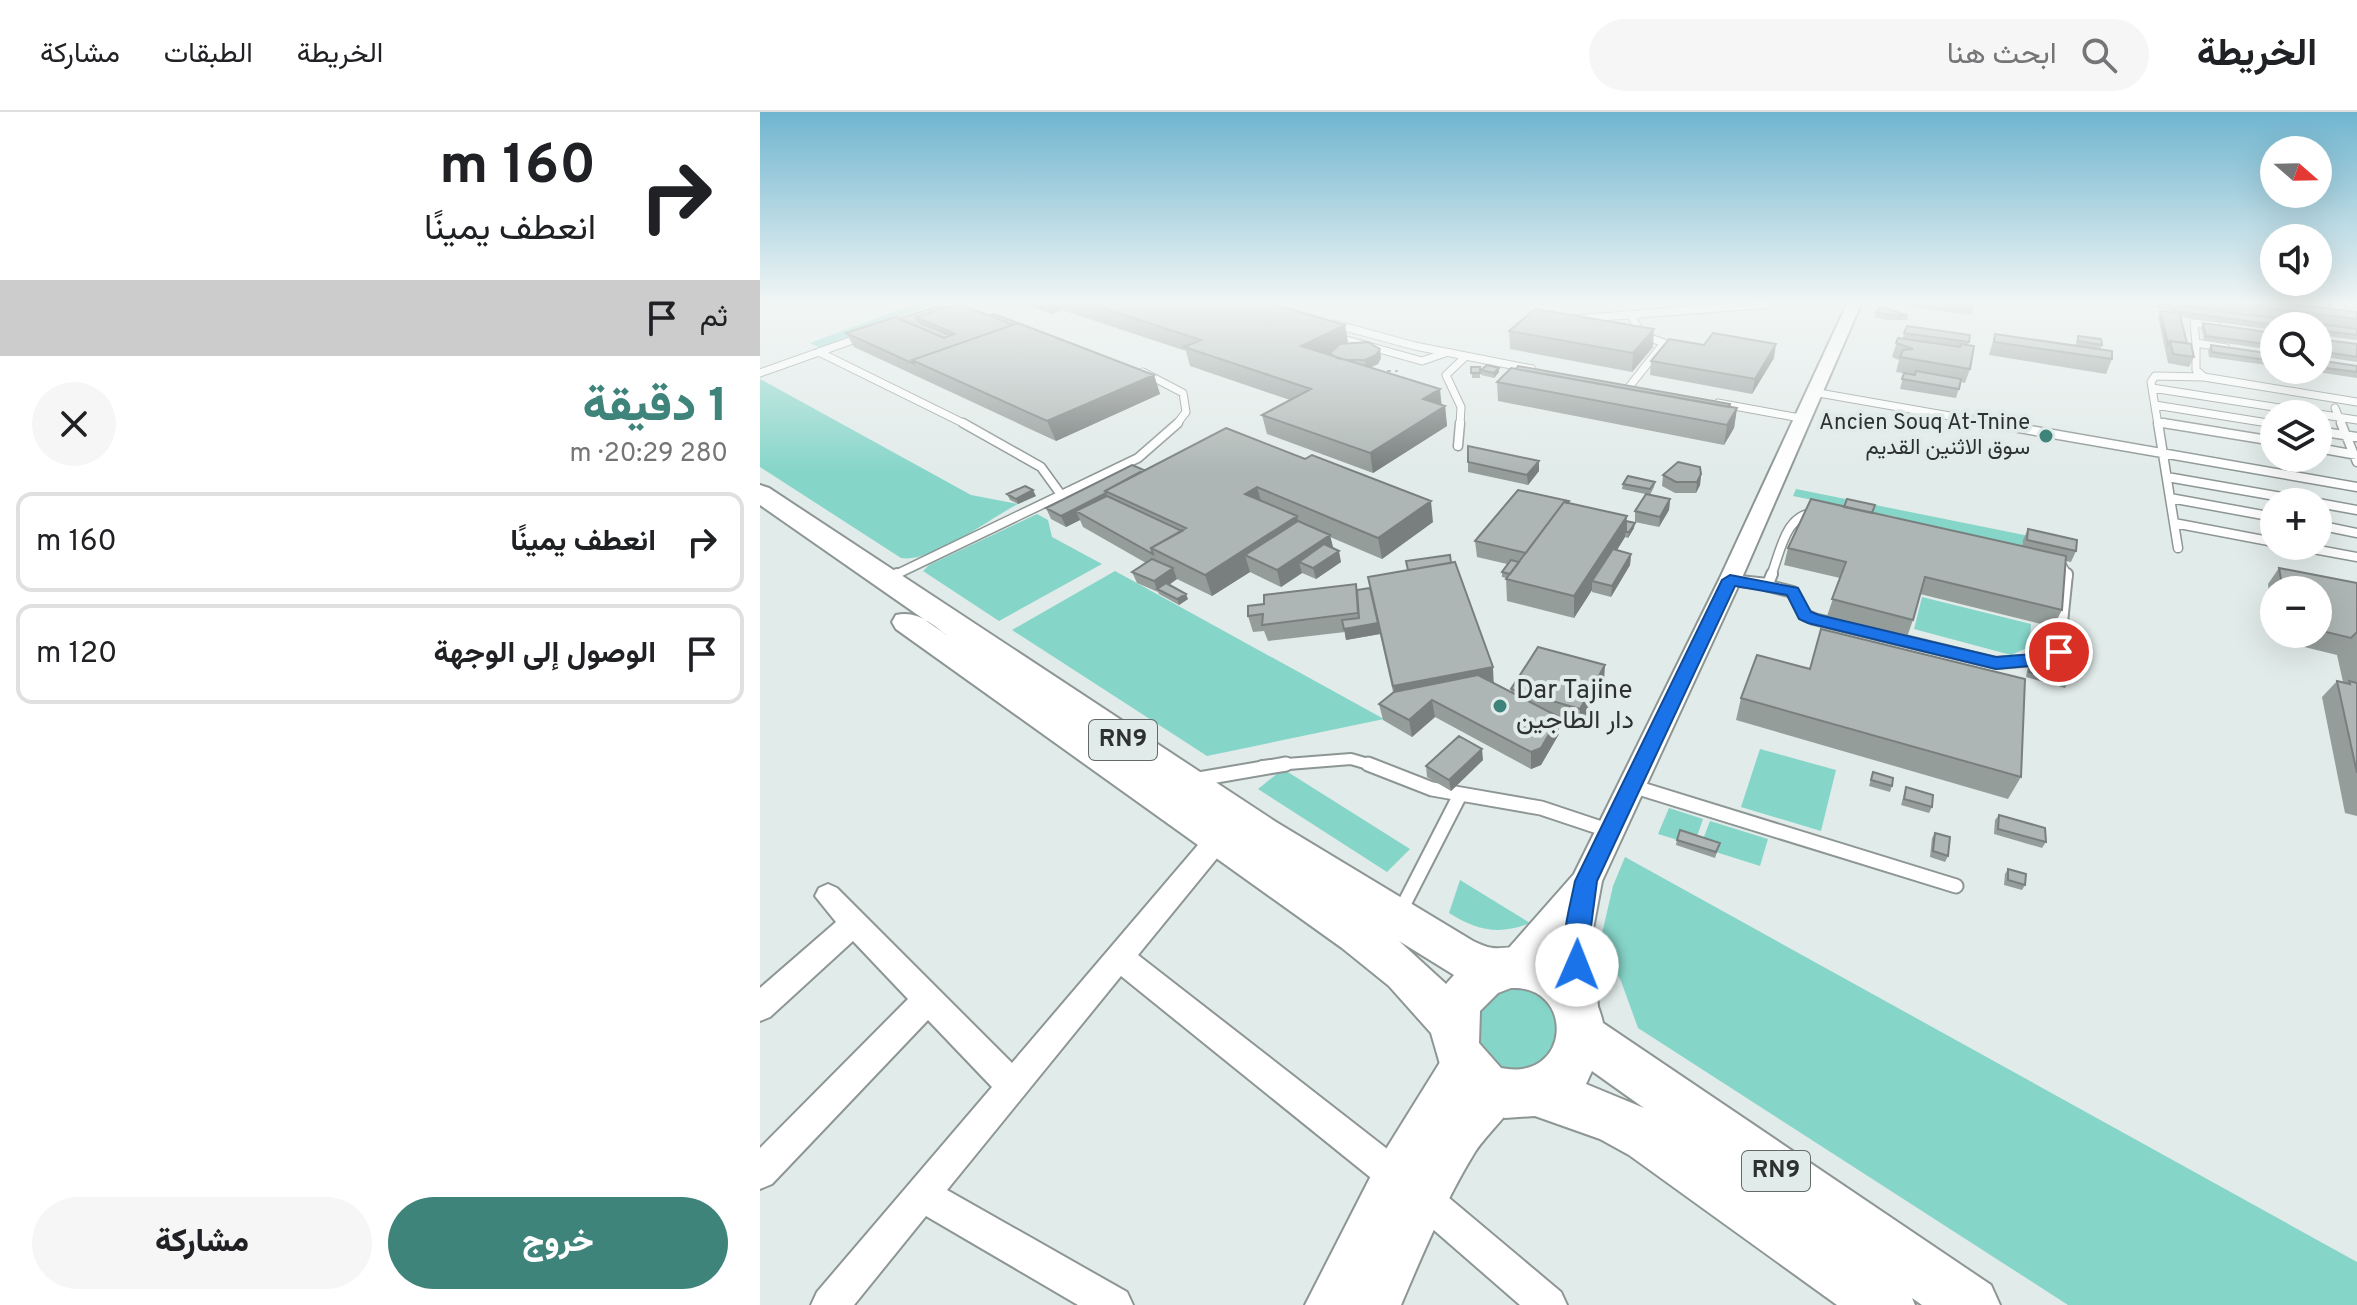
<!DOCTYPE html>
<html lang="ar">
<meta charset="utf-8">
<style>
:root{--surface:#fff;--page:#f6f6f6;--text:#202124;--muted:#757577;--line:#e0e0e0;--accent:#3e847b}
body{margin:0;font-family:Overpass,Vazirmatn,sans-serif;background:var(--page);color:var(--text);direction:rtl;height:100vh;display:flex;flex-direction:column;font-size:30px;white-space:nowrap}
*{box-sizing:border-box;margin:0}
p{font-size:26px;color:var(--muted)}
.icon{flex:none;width:44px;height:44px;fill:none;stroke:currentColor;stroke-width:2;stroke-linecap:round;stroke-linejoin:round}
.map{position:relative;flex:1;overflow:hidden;direction:ltr}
.side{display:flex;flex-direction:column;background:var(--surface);width:760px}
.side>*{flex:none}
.hud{background:#fff;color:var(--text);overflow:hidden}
.needle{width:52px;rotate:110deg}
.controls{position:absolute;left:1500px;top:24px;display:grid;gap:16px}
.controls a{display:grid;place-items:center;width:72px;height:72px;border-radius:50%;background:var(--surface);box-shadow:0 8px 32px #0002;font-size:40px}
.pin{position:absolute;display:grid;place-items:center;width:68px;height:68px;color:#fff;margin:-34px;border:4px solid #fff;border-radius:50%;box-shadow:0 2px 8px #0007}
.me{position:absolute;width:88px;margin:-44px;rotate:1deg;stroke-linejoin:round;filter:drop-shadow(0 0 6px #0008)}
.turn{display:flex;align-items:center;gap:28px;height:168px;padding:0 32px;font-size:36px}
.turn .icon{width:104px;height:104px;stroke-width:2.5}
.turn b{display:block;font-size:56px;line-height:68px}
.then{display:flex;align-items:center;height:76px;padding:0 32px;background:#0003;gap:16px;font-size:30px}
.round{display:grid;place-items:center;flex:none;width:84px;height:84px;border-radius:42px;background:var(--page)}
.headline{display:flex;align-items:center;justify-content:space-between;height:136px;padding:0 32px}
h1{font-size:48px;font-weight:800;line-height:60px;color:var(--accent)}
.primary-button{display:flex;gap:16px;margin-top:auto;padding:16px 32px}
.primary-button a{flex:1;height:92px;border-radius:48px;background:var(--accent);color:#fff;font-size:32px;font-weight:800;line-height:92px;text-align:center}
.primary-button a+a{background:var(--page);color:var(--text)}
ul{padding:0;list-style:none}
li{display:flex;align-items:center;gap:24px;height:100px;margin:0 16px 12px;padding:0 16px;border:4px solid var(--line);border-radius:16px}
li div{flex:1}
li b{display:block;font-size:30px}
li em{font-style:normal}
header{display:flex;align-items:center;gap:48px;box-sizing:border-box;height:112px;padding:0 40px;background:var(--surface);border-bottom:2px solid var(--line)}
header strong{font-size:38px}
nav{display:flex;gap:44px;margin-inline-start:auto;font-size:28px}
.search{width:560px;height:72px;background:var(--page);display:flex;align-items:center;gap:20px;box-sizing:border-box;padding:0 28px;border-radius:44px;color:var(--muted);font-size:30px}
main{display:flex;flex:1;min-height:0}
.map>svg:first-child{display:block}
.green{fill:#86d5c9}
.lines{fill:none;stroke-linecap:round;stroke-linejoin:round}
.service-far3-casing{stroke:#8d9694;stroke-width:9}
.service-far2-casing{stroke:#8d9694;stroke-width:11}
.service-far1-casing{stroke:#8d9694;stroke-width:14}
.service-casing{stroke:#8d9694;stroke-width:17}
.minor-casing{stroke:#8d9694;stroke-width:4}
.tertiary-casing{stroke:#8d9694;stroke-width:4}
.secondary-casing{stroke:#8d9694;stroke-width:4}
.primary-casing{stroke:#8d9694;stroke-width:4}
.path{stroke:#838a88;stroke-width:2;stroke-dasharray:4 4;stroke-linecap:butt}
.service-far3{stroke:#fff;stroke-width:7}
.service-far2{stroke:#fff;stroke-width:8}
.service-far1{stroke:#fff;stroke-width:10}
.service{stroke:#fff;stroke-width:13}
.minor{fill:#fff;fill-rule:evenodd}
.tertiary{fill:#fff;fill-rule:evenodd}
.secondary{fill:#fff;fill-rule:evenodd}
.primary{fill:#fff;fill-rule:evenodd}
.wall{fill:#959d9b}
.shaded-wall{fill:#797f7e}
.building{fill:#adb6b4;stroke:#797f7e;stroke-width:2}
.route{fill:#1a73e8;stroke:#114b97;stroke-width:2}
.poi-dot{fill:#3e847b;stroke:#e1ebe9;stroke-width:3}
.labels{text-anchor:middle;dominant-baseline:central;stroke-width:8;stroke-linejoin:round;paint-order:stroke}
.far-poi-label{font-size:22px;fill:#2d3130;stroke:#e1ebe9;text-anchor:end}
.shield{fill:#e1ebe9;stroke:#636968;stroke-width:2}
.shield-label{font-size:24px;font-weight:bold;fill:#2d3130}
.poi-label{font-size:26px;fill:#2d3130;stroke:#e1ebe9;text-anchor:start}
</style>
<header>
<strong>الخريطة</strong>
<div class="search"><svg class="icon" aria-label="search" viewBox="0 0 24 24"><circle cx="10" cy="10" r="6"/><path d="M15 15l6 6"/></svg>ابحث هنا</div>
<nav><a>الخريطة</a><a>الطبقات</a><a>مشاركة</a></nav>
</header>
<main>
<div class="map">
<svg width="1597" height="1193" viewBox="0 0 1597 1193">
<rect width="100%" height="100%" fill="#e1ebe9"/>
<path class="green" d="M154 192H174L59 236 50 231Z
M0 267 211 383 258 392C230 406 173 451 141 446L0 355Z
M1036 377 1284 427 1263 429 1262 434 1228 426 1226 433 1134 412 1136 405 1033 384Z
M277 402 288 408 292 425 342 452 239 509 163 459 169 453Z
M355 459 624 607 447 644 252 518Z
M1162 485 1271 512 1269 535 1251 543 1154 517Z
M1000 637 1076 658 1061 719 981 695Z
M523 657 650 737 627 760 498 677Z
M909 696 943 707 934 733 898 722Z
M950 709 1008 727 1000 754 940 735Z
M865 745 1597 1150V1193H1308L878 916 861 869 844 839 841 826 853 774Z
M700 768 770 811C739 824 716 818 689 801Z
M766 874 791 887 801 902 796 940 771 959 740 958 718 938C718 896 717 877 766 874Z"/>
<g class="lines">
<defs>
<path id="service-far3" d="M815 207 1010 192
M574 212 655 234 772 257
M1457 214 1434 211 1436 231 1466 236
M576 225 662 249 685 241
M1436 231V258L1444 265 1597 290
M59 240 207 313
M383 260 423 281 426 300 416 313
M0 261 104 224
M869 275 904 231 882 223 871 203
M1392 276 1597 308
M1053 280 1241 313
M958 291 1040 306
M1395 293 1514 312
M1575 296 1582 313
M1398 310 1415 313
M700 313 701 295 686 263 705 245
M1398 313 1391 270 1395 264 1444 265"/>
<path id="service-far2" d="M203 311 281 355 302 384
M1230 311 1597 375
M1398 311 1418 436
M1403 311 1514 329
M1507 311 1514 312
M1581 311 1597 350
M1558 319 1597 325
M698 334 700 311
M1558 336 1597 343
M1407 365 1550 390
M1410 386 1514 405
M1558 391 1597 398
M1414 411 1514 430
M1558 413 1597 421
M1537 434 1597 445
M1293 452 1302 454 1308 464
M133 464 378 346 418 311
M1011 464C1021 438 1026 399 1058 401"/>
<path id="service-far1" d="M126 467 137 462
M970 468 1008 472 1012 462
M1005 473 1033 480 1045 503 1054 507 1236 551 1292 547 1299 540 1307 462
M502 654 591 647 615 654"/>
<path id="service" d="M608 652 672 677 781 696 850 719
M433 668 526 652
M872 674 1196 774
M640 800 700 683"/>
<path id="minor" d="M1569 192H1582L1587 198 1577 201Z
M458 717 467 720 471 727 467 734 378 843 676 1075 801 1180 807 1193H760L652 1099 361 864 187 1078 367 1180 373 1193H318L166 1104 94 1193H51L57 1180 232 975 168 908 12 1072 0 1077V1036L148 887 93 829 10 905 0 909V876L76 810 55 784 59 776 68 772 77 776 252 951 449 720Z"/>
<path id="tertiary" d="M1087 192H1101L981 468 842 769 833 817 838 896 833 908 821 913 809 908 804 896 801 823 764 868 752 873 740 868 735 857 740 846 814 762 959 468Z"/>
<path id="secondary" d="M702 933 717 939 723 954 716 971 738 958 753 965 760 980C750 1003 729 1019 715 1040 685 1089 663 1141 641 1193H545L618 1050 687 939Z"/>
<path id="primary" d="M0 373 9 376 516 710 713 829C738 841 737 834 761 836 804 838 834 870 843 911L1231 1173 1240 1193H1162L1152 1186 1155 1193H1077L869 1043 840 1027 775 1004 745 1006 705 989 684 966 671 921 629 874 582 836 136 517 132 510 136 503C157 498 172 512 188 524L0 393ZM639 829 694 863 686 872ZM751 876C815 873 812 970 741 956L719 931 720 899 738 881ZM832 959 884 996 826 972Z"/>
</defs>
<use href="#service-far3" class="service-far3-casing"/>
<use href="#service-far2" class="service-far2-casing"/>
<use href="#service-far1" class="service-far1-casing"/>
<use href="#service" class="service-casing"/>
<use href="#minor" class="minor-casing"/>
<use href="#tertiary" class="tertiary-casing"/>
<use href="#secondary" class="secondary-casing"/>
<use href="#primary" class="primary-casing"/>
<path class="path" d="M619 259H638"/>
<use href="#service-far3" class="service-far3"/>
<use href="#service-far2" class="service-far2"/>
<use href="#service-far1" class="service-far1"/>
<use href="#service" class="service"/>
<use href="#minor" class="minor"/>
<use href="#tertiary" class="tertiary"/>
<use href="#secondary" class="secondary"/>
<use href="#primary" class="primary"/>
</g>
<path class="wall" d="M263 192H512L585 213 588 231 621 246 618 252 610 256 685 294 687 314 613 361 507 322 502 303 530 288 430 254 426 239 302 198 292 202Z
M1152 192H1215L1211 203 1152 195Z
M1385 192H1531L1597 200V228L1558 223V214H1514V218L1421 205 1427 231 1434 245 1429 255 1408 251 1398 204 1400 199 1411 201V198L1385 194Z
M178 194 394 263 400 282 296 329 94 235 86 221 139 207Z
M1116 200 1148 204 1147 208H1128L1115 205Z
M1443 211 1514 221V238L1444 228 1441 215Z
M1147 214 1210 223 1208 233 1210 257 1205 271 1201 270 1196 286 1140 277 1144 261 1155 263 1136 260 1139 248 1132 245 1138 226 1142 227Z
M749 219 893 235 872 260 750 237Z
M1235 222 1316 233V229L1318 224 1342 233 1340 237 1352 247 1346 262 1229 243Z
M1558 227 1597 232V250L1558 244Z
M944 233 1014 246 992 282 890 263 891 249Z
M1451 233 1514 242V254L1449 245 1448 238Z
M1558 248 1597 254V266L1544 258H1558Z
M711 255H720V266H712Z
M721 258 739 260 734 266 721 263Z
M737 270 970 292V295L977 296 974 316 964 333 738 289Z
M466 316 673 410 622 447 570 425 573 436 581 450 556 467 542 461 521 475 490 460 452 484 417 467 409 473 428 487 419 493 399 482 398 480 377 471 372 460 386 451 323 415 320 408 306 415 291 407 286 396 384 358Z
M779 349V359L768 373 708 360V350Z
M941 362 940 373 936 381H915L902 374 903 363Z
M895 370 894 375 890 383 862 377 863 372Z
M247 382 276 384 258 392 250 388Z
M910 387 909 398 899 415 875 410V399Z
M809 389V391L866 409 874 416 868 426 865 425 857 438 871 442 870 453 851 485 832 480V478L814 506 747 489 746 466 742 465V460L747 452 717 445 715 429Z
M1112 401 1262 435 1263 428 1268 417 1316 439 1311 450 1306 449 1302 498 1293 515 1160 482 1153 508 1147 525 1067 504 1080 466 1024 453 1028 436Z
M691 451 734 571 751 580V577L844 570 820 614 799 608V622L781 653 771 657 675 605 652 625 623 608 619 592 633 580 619 518 620 522 586 528 585 520 508 529 504 519 493 520 488 504 610 476Z
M1519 456 1597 471V704L1585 701 1562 585 1577 569 1583 570 1577 543 1516 528 1515 522H1558V478H1514V516L1508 472Z
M1271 549 1308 571 1305 576 1266 565 1268 554Z
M981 586 1261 665 1248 687 976 608Z
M723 648 691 679 667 665 666 654Z
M1113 660 1132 674 1130 680 1109 674Z
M1146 675 1172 695 1169 701 1141 693Z
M1239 703 1286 730 1282 736 1234 722 1235 708Z
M1175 721 1188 744 1185 750 1170 745 1172 726Z
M917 728 960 731 955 746 916 733Z
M1248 757 1265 773 1262 778 1244 773 1245 762Z"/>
<path class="shaded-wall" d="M288 192H299L302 198 292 202Z
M585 213 588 231 544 253 541 234Z
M894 217 893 235 872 260 873 241Z
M1016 232 1014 246 992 282 995 267Z
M620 237 621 246 618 252 606 257 605 248Z
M739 256V260L734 266V261Z
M394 263 400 282 296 329 287 309Z
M680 277 682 296 685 294 687 314 613 361 610 341 663 287Z
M977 296 974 316 964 333 967 313Z
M779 349V359L768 373 767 363Z
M941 362 940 373 936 381 937 370Z
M497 375 503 396 485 382Z
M273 378 276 384 258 392 256 387Z
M346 381 350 392 316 399 320 408 306 415 301 404Z
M910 387 909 398 899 415 900 405Z
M671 389 673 410 622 447 618 426Z
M537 404 542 425 485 443 490 460 452 484 445 463Z
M867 404 865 425 837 470 832 469V478L814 506V484Z
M875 411 874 416 868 426 869 420Z
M570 423 574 439 539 450 542 461 521 475 517 458Z
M579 439 581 450 556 467 553 456Z
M871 442 870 453 851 485 852 474Z
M413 456 417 467 400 479 397 477 398 480 394 469Z
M596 472 600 489 618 511 620 522 586 528 584 517 601 514 598 501Z
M426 482 428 487 419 493 417 487Z
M845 553 844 570 820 614V597Z
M733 555 734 577 672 588 675 605 652 625 649 608 637 597 633 574Z
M799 605V622L781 653 771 657V640Z
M722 637 723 648 691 679 689 668Z"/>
<path class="building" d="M197 192H200L253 213 152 248 154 252 86 221 136 205 184 226 195 222 156 205Z
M330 192H512L585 213 541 234 680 277 663 287 685 294 610 341 502 303 551 277 424 235 441 228Z
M1477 192H1531L1597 200V207Z
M1413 193 1597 217V223L1558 218V214H1524L1419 200 1427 231 1410 229 1408 233 1400 199 1415 201Z
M178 194 184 196 156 205 158 210 190 223 184 226 139 207Z
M1121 194 1148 204 1129 203 1116 200Z
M775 197 894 217 873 241 749 219Z
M234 202 263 213 258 211 253 213 229 203Z
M258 211 394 263 287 309 152 248Z
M1443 211 1514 221V233L1446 224Z
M1147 214 1210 223 1209 230 1144 221Z
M953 221 1016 232 995 267 891 249 909 227 944 233Z
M1235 222 1352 239V247L1234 230Z
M1318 224 1341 227 1342 233 1318 229Z
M1138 226 1200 235 1201 232 1214 234 1210 257 1140 245 1143 238 1153 237 1136 231Z
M1558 227 1597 232V245L1558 239Z
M1410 229 1431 232 1434 245 1413 242Z
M608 230 620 237 616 243 605 248H586L577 246 570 241 580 232Z
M1451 233 1514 242V249L1452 240Z
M1558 248 1597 254V260L1558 255Z
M727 253 739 256 734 261 721 258Z
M758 254 970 292 969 295 756 257Z
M711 255H720V261H711Z
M751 256 977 296 967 313 737 270Z
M1156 259 1201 267 1199 277 1142 267 1144 261 1155 263Z
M466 316 545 347 552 343 671 389 618 426 497 375 485 382 537 404 445 463 391 436 426 416 345 379Z
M708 334 779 349 767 363 708 350Z
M918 350 940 355 941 362 937 370H916L903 363Z
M372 353 384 358 345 379 346 381 301 404 286 396Z
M868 364 895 370 890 377 863 372Z
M265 374 273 378 256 387 247 382Z
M758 378 809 389 807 391 804 390 766 441 715 429Z
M886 382 910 387 900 405 875 399Z
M347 384 422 419 391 436 393 442 316 399Z
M1051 387 1306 444 1302 498 1165 465 1153 508 1072 487 1086 450 1028 436Z
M1087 387 1115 393 1112 401 1084 395Z
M804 390 867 404 814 484 746 467Z
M538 409 570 423 517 458 485 443Z
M866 409 875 411 869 420H866Z
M1268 417 1317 428 1316 439 1267 428Z
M564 432 579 439 553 456 539 450Z
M853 437 871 442 852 474 832 469Z
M690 443 691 451 648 458 646 449Z
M392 447 413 456 394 469 372 460Z
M751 448 759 450 750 462 742 460Z
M695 450 733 555 633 574 608 465Z
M1519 456 1597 471V521H1596L1591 526 1558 518V478H1523Z
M406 471 426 482 417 487 397 477Z
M596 472 598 501 502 513 503 502 488 504V494L504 492V483Z
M610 476 618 511 584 517 582 508 599 506 597 478Z
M1061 517 1265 567 1261 665 981 586 997 543 1050 557Z
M778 535 845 553 820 597 751 577Z
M1271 549 1310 559 1308 571 1269 560Z
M718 563 799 605 781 636 771 640 672 588 649 608 619 592 634 580Z
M1577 569 1590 572 1589 569 1597 571V661Z
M699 624 722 637 689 668 666 654Z
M1113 660 1133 666 1132 674 1111 668Z
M1146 675 1173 683 1172 695 1144 687Z
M1239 703 1285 716 1286 730 1238 717Z
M920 718 960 731 956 740 917 728Z
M1175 721 1190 725 1188 744 1173 739Z
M1248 757 1266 762 1265 773 1248 768Z"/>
<linearGradient id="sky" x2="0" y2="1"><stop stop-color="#6fb5cf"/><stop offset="0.53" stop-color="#f2f6f5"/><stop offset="1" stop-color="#f2f6f5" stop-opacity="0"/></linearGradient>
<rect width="1597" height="359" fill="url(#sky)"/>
<path class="route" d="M970 463 1038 476 1051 500 1059 503 1236 545 1287 541 1299 534 1307 540 1292 552 1236 557 1048 511 1039 507 1027 483 975 474 837 769 825 860 817 864 809 860C797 834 810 796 815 769L962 468Z"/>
<g class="poi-dot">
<circle cx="1286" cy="324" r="8"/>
<circle cx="740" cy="594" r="8"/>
</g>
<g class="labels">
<g class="far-poi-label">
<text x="1270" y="311">Ancien Souq At-Tnine<tspan x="1270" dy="25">سوق الاثنين القديم</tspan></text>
</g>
<g class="shield">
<rect x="329" y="608" width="68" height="40" rx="6"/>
<rect x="982" y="1039" width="68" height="40" rx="6"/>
</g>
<g class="shield-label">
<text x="363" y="628">RN9</text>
<text x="1016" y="1059">RN9</text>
</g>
<g class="poi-label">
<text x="756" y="579">Dar Tajine<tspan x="756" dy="30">دار الطاجين</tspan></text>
</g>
</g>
</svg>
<div class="controls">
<a><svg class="needle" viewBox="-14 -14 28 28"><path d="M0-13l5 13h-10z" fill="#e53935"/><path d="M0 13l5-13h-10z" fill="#757577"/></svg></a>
<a><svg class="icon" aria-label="sound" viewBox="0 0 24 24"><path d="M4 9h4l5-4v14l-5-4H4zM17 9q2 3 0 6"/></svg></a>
<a><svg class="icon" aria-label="search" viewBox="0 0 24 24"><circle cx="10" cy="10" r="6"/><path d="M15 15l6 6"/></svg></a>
<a><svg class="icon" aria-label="layers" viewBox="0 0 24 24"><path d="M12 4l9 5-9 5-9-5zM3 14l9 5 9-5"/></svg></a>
<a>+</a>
<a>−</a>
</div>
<div class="pin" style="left:1299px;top:540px;background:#d93025"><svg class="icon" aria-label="arrive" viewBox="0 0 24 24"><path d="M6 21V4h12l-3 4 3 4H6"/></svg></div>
<svg class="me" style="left:817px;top:853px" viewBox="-20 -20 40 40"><circle r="19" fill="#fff"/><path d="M0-13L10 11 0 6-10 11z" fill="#1a73e8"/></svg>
</div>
<section class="side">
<div class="hud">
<div class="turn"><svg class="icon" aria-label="right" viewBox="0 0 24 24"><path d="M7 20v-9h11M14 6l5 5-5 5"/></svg><div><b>160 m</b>انعطف يمينًا</div></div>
<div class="then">ثم<svg class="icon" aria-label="arrive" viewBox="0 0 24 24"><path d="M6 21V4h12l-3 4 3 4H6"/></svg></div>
</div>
<div class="headline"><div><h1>1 دقيقة</h1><p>280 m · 20:29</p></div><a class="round"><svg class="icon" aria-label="close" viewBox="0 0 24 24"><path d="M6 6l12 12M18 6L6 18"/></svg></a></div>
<ul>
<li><svg class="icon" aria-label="right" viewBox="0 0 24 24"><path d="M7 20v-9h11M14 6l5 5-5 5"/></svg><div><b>انعطف يمينًا</b></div><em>160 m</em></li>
<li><svg class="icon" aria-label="arrive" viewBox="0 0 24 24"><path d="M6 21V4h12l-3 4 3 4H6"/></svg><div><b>الوصول إلى الوجهة</b></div><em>120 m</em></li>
</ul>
<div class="primary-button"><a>خروج</a><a>مشاركة</a></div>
</section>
</main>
